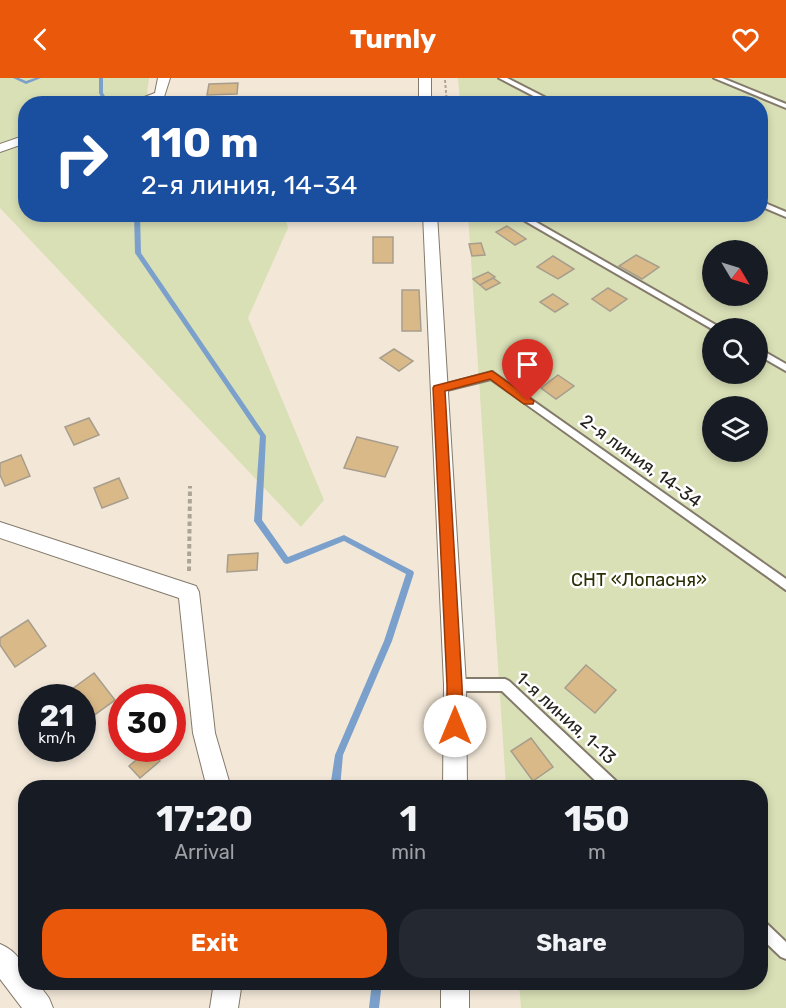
<!DOCTYPE html>
<meta charset="utf-8">
<style>
:root{--surface:#171b24;--page:#242831;--text:#f1f3f6;--muted:#9ea1a6;--accent:#ea580c}
body{margin:0;font-family:Rubik,sans-serif;background:var(--page);color:var(--text);height:100vh;display:flex;flex-direction:column;font-size:22px;white-space:nowrap}
*{box-sizing:border-box;margin:0}
p{font-size:20px;color:var(--muted)}
.icon{flex:none;width:33px;height:33px;fill:none;stroke:currentColor;stroke-width:2;stroke-linecap:round;stroke-linejoin:round}
.map{position:relative;flex:1;overflow:hidden}
.sheet{position:absolute;left:18px;top:702px;width:750px;height:210px;display:flex;flex-direction:column;background:var(--surface);border-radius:24px;box-shadow:0 3px 9px #0003}
.sheet>*{flex:none}
.top-card{position:absolute;left:18px;top:18px;width:750px;height:126px;border-radius:24px;box-shadow:0 3px 9px #0003;background:#1a4fa0;color:#fff;overflow:hidden}
.needle{width:39px;rotate:128deg}
.buttons{position:absolute;left:702px;top:162px;display:grid;gap:12px}
.buttons a{display:grid;place-items:center;width:66px;height:66px;border-radius:50%;background:var(--surface);box-shadow:0 3px 9px #0003;font-size:30px}
.speed{position:absolute;left:18px;top:606px;display:flex;gap:12px;font-size:30px;font-weight:700;text-align:center}
.speed>*{display:grid;place-content:center;width:78px;height:78px;border-radius:50%;background:var(--surface);box-shadow:0 3px 9px #0003;line-height:1}
.speed small{font-size:15px;font-weight:400}
.speed .limit{border:9px solid #d22;background:#fff;color:#111}
.pin{position:absolute;display:grid;place-items:center;width:51px;height:51px;color:#fff;margin:-62px -26px;border-radius:50% 50% 50% 0;rotate:-45deg;box-shadow:0 0 6px #0007}
.pin .icon{rotate:45deg}
.me{position:absolute;width:66px;margin:-33px;rotate:0deg;stroke-linejoin:round;filter:drop-shadow(0 0 4px #0008)}
.turn{display:flex;align-items:center;gap:21px;height:126px;padding:0 24px;font-size:27px}
.turn .icon{width:78px;height:78px;stroke-width:2.5}
.turn b{display:block;font-size:42px;line-height:51px}
.eta{display:flex;justify-content:space-evenly;align-items:center;height:102px;text-align:center}
.eta b{font-size:36px;font-weight:700;line-height:42px}
.button{display:flex;gap:12px;margin-top:auto;padding:12px 24px}
.button a{flex:1;height:69px;border-radius:24px;background:var(--accent);color:#fff;font-size:24px;font-weight:700;line-height:69px;text-align:center}
.button a+a{background:var(--page);color:var(--text)}
header{display:flex;justify-content:space-between;align-items:center;height:78px;padding:0 24px;background:var(--accent);color:#fff;font-size:27px;font-weight:700}
.map>svg:first-child{display:block}
.green{fill:#d9e0b6;fill-rule:evenodd}
.lines{fill:none;stroke-linecap:round;stroke-linejoin:round}
.stream{fill:#7ba0cb;fill-rule:evenodd}
.building{fill:#d9b987;stroke:#a79d8d;stroke-width:1.5}
.service-casing{stroke:#847a6b;stroke-width:4}
.minor-casing{stroke:#847a6b;stroke-width:2}
.path-far1{stroke:#aca497;stroke-width:2;stroke-dasharray:3 2;stroke-linecap:butt}
.path{stroke:#aca497;stroke-width:4;stroke-dasharray:4.5 3;stroke-linecap:butt}
.service{fill:#fff;fill-rule:evenodd}
.minor{fill:#fff;fill-rule:evenodd}
.route{fill:#ea580c;stroke:#983908;stroke-width:1.5}
.labels{text-anchor:middle;dominant-baseline:central;stroke-width:5;stroke-linejoin:round;paint-order:stroke}
.street-label{font-size:18px;fill:#26221c;stroke:#fff}
.park-label{font-size:18px;fill:#2b2f02;stroke:#fff}
</style>
<header><svg class="icon" aria-label="back" viewBox="0 0 24 24"><path d="M15 5l-7 7 7 7"/></svg>Turnly<svg class="icon" aria-label="heart" viewBox="0 0 24 24"><path d="M12 20l-8-8c-3-5 5-10 8-4 3-6 11-1 8 4z"/></svg></header>
<div class="map">
<svg width="786" height="930" viewBox="0 0 786 930">
<rect width="100%" height="100%" fill="#f3e8d8"/>
<path class="green" d="M0 0H149L147 16 191 25 26 26V136L285 137 288 150 248 240 324 422 301 449 0 130Z
M458 0H786V930H521L519 905 760 904V710L506 709 468 137 760 136V26L460 25ZM712 172H758V218H712ZM712 250H758V296H712ZM712 328H758V374H712Z"/>
<g class="lines">
<path class="stream" d="M13 0H19L26 3 35 0H41L26 6Z
M99 0H103V15L110 26H105L99 15Z
M134 136H140L141 175 266 358 262 442 288 479 344 457 413 493 414 495 392 563 343 677 340 710H330L335 677 384 563 406 496 344 463 290 485 287 486 284 485 254 443 260 358 135 175Z
M372 904H382L379 930H369Z"/>
</g>
<path class="building" d="M238 5 237 16 207 17 209 6Z
M507 148 526 161 515 167 496 154Z
M373 159H393V185H373Z
M481 165 485 177 472 178 469 166Z
M636 177 659 189 642 201 619 188Z
M553 178 574 191 558 201 537 189Z
M488 194 495 199 480 207 473 201Z
M493 200 500 205 486 212 480 207Z
M608 210 627 221 610 233 592 221Z
M402 212H419L421 253H402Z
M553 216 568 226 555 234 540 224Z
M394 271 413 283 399 293 380 280Z
M558 297 574 308 556 321 541 310Z
M89 340 99 357 74 367 65 349Z
M357 359 398 369 385 399 344 390Z
M21 377 30 398 5 408 0 397V385Z
M119 400 128 420 102 430 94 410Z
M258 475 257 492 227 494 228 477Z
M28 542 46 568 15 589 0 567V560Z
M586 587 616 612 595 635 565 610Z
M94 595 115 622 82 646V620L61 619Z
M531 660 553 689 533 703 511 673Z
M149 671 160 683 140 700 129 688Z"/>
<g class="lines">
<defs>
<path id="service" d="M499 0H507L558 26H549Z
M714 0H722L786 26V30Z
M760 123 786 134V139L760 128Z
M513 136H522L721 250 712 251Z
M758 270 786 286V293L758 277Z
M492 294 786 501V512L491 301 439 314 434 311 436 309Z
M455 601H505L509 603 618 705 619 710H603L502 613H455L451 611 449 607 451 603Z
M760 842 765 844 786 864V881L781 879 760 859Z"/>
<path id="minor" d="M158 0H170L164 19 146 26H126L155 15Z
M419 0H431V26H419Z
M26 57V65L0 74V66Z
M423 136H437L466 607 467 710H443L444 607Z
M0 444 196 508 199 514 215 655 231 710H207L193 655 179 520 0 460Z
M0 866C17 873 26 887 26 904H37L49 920 53 930H22L0 901Z
M214 904H242L238 930H210Z
M441 904H469V930H441Z"/>
</defs>
<use href="#service" class="service-casing"/>
<use href="#minor" class="minor-casing"/>
<path class="path-far1" d="M445 2 447 26
M395 26 409 24"/>
<path class="path" d="M189 493 190 408"/>
<use href="#service" class="service"/>
<use href="#minor" class="minor"/>
</g>
<path class="route" d="M492 293 534 323 533 326H524L490 301 445 313 462 607 463 648 460 653 455 656 449 653 447 648V607L433 310 434 308Z"/>
<g class="labels">
<g class="street-label">
<text transform="translate(641 383) rotate(36)">2-я линия, 14-34</text>
<text transform="translate(566 640) rotate(42)">1-я линия, 1-13</text>
</g>
<g class="park-label">
<text x="639" y="502">СНТ «Лопасня»</text>
</g>
</g>
</svg>
<div class="buttons">
<a><svg class="needle" viewBox="-14 -14 28 28"><path d="M0-13l5 13h-10z" fill="#e53935"/><path d="M0 13l5-13h-10z" fill="#9ea1a6"/></svg></a>
<a><svg class="icon" aria-label="search" viewBox="0 0 24 24"><circle cx="10" cy="10" r="6"/><path d="M15 15l6 6"/></svg></a>
<a><svg class="icon" aria-label="layers" viewBox="0 0 24 24"><path d="M12 4l9 5-9 5-9-5zM3 14l9 5 9-5"/></svg></a>
</div>
<div class="speed"><div>21<small>km/h</small></div><div class="limit">30</div></div>
<div class="pin" style="left:528px;top:323px;background:#d93025"><svg class="icon" aria-label="arrive" viewBox="0 0 24 24"><path d="M6 21V4h12l-3 4 3 4H6"/></svg></div>
<svg class="me" style="left:455px;top:648px" viewBox="-20 -20 40 40"><circle r="19" fill="#fff"/><path d="M0-13L10 11 0 6-10 11z" fill="#ea580c"/></svg>
<div class="top-card">
<div class="turn"><svg class="icon" aria-label="right" viewBox="0 0 24 24"><path d="M7 20v-9h11M14 6l5 5-5 5"/></svg><div><b>110 m</b>2-я линия, 14-34</div></div>
</div>
<section class="sheet">
<div class="eta">
<div><b>17:20</b><p>Arrival</p></div>
<div><b>1</b><p>min</p></div>
<div><b>150</b><p>m</p></div>
</div>
<div class="button"><a>Exit</a><a>Share</a></div>
</section>
</div>
